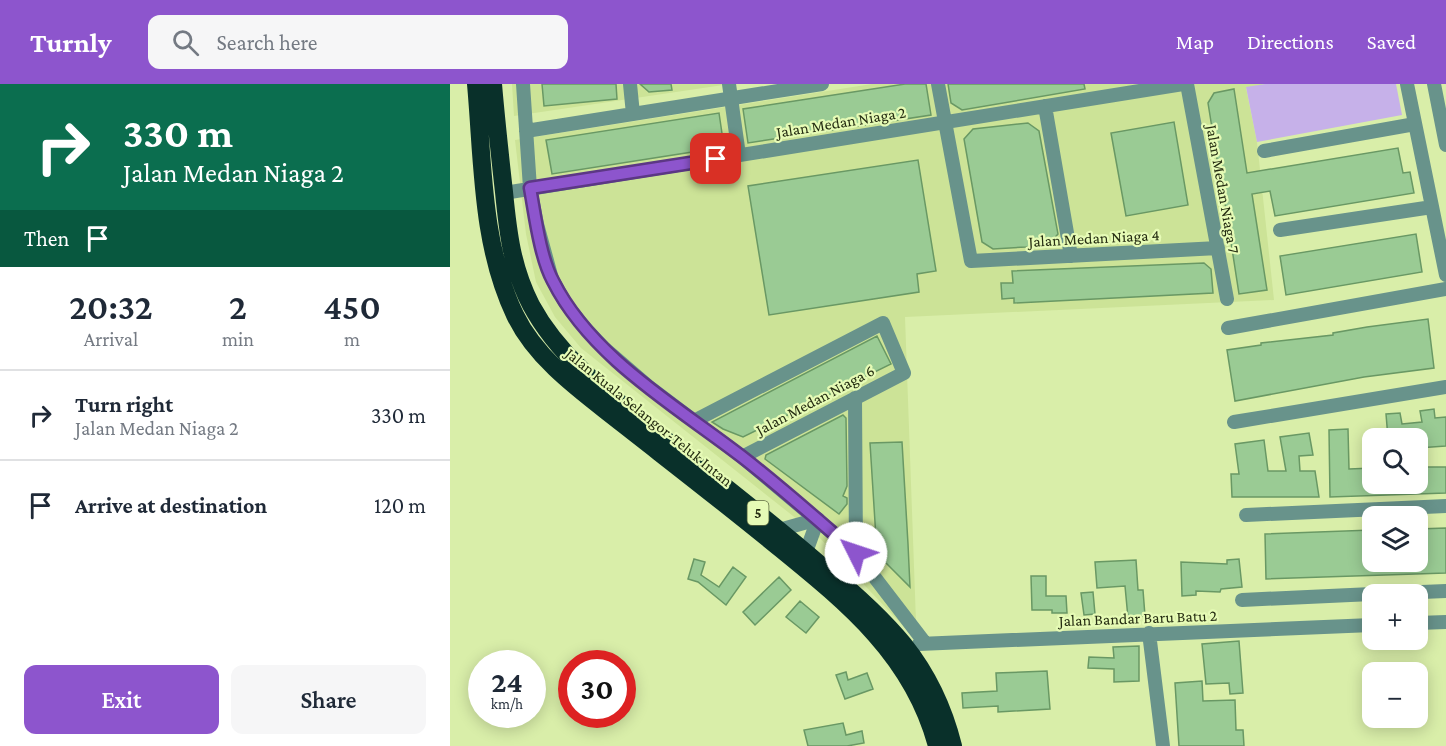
<!DOCTYPE html>
<meta charset="utf-8">
<style>
:root{--surface:#fff;--page:#f6f6f7;--text:#1f2937;--muted:#747a83;--line:#e0e1e3;--accent:#8d55cd}
body{margin:0;font-family:"Crimson Pro",serif;background:var(--page);color:var(--text);height:100vh;display:flex;flex-direction:column;font-size:22px;white-space:nowrap}
*{box-sizing:border-box;margin:0}
p{font-size:20px;color:var(--muted)}
.icon{flex:none;width:33px;height:33px;fill:none;stroke:currentColor;stroke-width:2;stroke-linecap:round;stroke-linejoin:round}
.map{position:relative;flex:1;overflow:hidden}
.panel{display:flex;flex-direction:column;background:var(--surface);width:450px}
.panel>*{flex:none}
.banner{background:#0b6e4f;color:#fff;overflow:hidden}
.fabs{position:absolute;left:912px;top:344px;display:grid;gap:12px}
.fabs a{display:grid;place-items:center;width:66px;height:66px;border-radius:12px;background:var(--surface);box-shadow:0 3px 15px #0003;font-size:30px}
.speed{position:absolute;left:18px;top:566px;display:flex;gap:12px;font-size:30px;font-weight:700;text-align:center}
.speed>*{display:grid;place-content:center;width:78px;height:78px;border-radius:50%;background:var(--surface);box-shadow:0 3px 15px #0003;line-height:1}
.speed small{font-size:15px;font-weight:400}
.speed .limit{border:9px solid #d22;background:#fff;color:#111}
.pin{position:absolute;display:grid;place-items:center;width:51px;height:51px;color:#fff;margin:-26px;border-radius:12px;box-shadow:0 3px 9px #0006}
.me{position:absolute;width:66px;margin:-33px;rotate:311deg;stroke-linejoin:round;filter:drop-shadow(0 0 4px #0008)}
.turn{display:flex;align-items:center;gap:21px;height:126px;padding:0 24px;font-size:27px}
.turn .icon{width:78px;height:78px;stroke-width:2.5}
.turn b{display:block;font-size:42px;line-height:51px}
.then{display:flex;align-items:center;height:57px;padding:0 24px;background:#0003;gap:12px;font-size:22px}
.eta{display:flex;justify-content:space-evenly;align-items:center;height:102px;text-align:center}
.eta b{font-size:36px;font-weight:600;line-height:42px}
.button{display:flex;gap:12px;margin-top:auto;padding:12px 24px}
.button a{flex:1;height:69px;border-radius:12px;background:var(--accent);color:#fff;font-size:24px;font-weight:600;line-height:69px;text-align:center}
.button a+a{background:var(--page);color:var(--text)}
ul{padding:0;list-style:none}
li{display:flex;align-items:center;gap:18px;height:90px;padding:0 24px;border-top:2px solid var(--line)}
li div{flex:1}
li b{display:block;font-size:22px}
li em{font-style:normal}
header{display:flex;align-items:center;gap:36px;box-sizing:border-box;height:84px;padding:0 30px;background:var(--accent);color:#fff}
header strong{font-size:28px}
nav{display:flex;gap:33px;margin-inline-start:auto;font-size:21px}
.search{width:420px;height:54px;background:var(--page);display:flex;align-items:center;gap:15px;box-sizing:border-box;padding:0 21px;border-radius:12px;color:var(--muted);font-size:22px}
main{display:flex;flex:1;min-height:0}
.map>svg:first-child{display:block}
.built{fill:#cce397}
.green{fill:#c6b1e9}
.building{fill:#9acb94;stroke:#699864;stroke-width:1.5}
.lines{fill:none;stroke-linecap:round;stroke-linejoin:round}
.minor{stroke:#68938b;stroke-width:14}
.highway{stroke:#09302a;stroke-width:18}
.route-casing{stroke:#5c3785;stroke-width:15}
.route{stroke:#8d55cd;stroke-width:10}
.labels{text-anchor:middle;dominant-baseline:central;stroke-width:4.5;stroke-linejoin:round;paint-order:stroke}
.shield{fill:#e6fbb6;stroke:#5e6a42;stroke-width:1.5}
.shield-label{font-size:15px;font-weight:bold;fill:#242c11}
.street-label{font-size:16px;fill:#242c11;stroke:#e6fbb6}
</style>
<header>
<strong>Turnly</strong>
<div class="search"><svg class="icon" aria-label="search" viewBox="0 0 24 24"><circle cx="10" cy="10" r="6"/><path d="M15 15l6 6"/></svg>Search here</div>
<nav><a>Map</a><a>Directions</a><a>Saved</a></nav>
</header>
<main>
<section class="panel">
<div class="banner">
<div class="turn"><svg class="icon" aria-label="right" viewBox="0 0 24 24"><path d="M7 20v-9h11M14 6l5 5-5 5"/></svg><div><b>330 m</b>Jalan Medan Niaga 2</div></div>
<div class="then">Then<svg class="icon" aria-label="arrive" viewBox="0 0 24 24"><path d="M6 21V4h12l-3 4 3 4H6"/></svg></div>
</div>
<div class="eta">
<div><b>20:32</b><p>Arrival</p></div>
<div><b>2</b><p>min</p></div>
<div><b>450</b><p>m</p></div>
</div>
<ul>
<li><svg class="icon" aria-label="right" viewBox="0 0 24 24"><path d="M7 20v-9h11M14 6l5 5-5 5"/></svg><div><b>Turn right</b><p>Jalan Medan Niaga 2</p></div><em>330 m</em></li>
<li><svg class="icon" aria-label="arrive" viewBox="0 0 24 24"><path d="M6 21V4h12l-3 4 3 4H6"/></svg><div><b>Arrive at destination</b></div><em>120 m</em></li>
</ul>
<div class="button"><a>Exit</a><a>Share</a></div>
</section>
<div class="map">
<svg width="996" height="662" viewBox="0 0 996 662">
<rect width="100%" height="100%" fill="#d9eea9"/>
<path class="built" d="M62 0H280L64 32Z
M422 0H815L796 4 807 58 824 216 455 233 466 538 455 544 367 451 131 264 105 233 86 198 76 150 65 56Z"/>
<path class="green" d="M815 0H946L952 31 807 58 796 3Z"/>
<path class="building" d="M92 0H166L167 15 94 22Z
M190 0H221L222 6 199 8Z
M455 0H476L481 31 298 59 293 25Z
M498 0H634L635 5 512 26 501 19Z
M784 5 797 89 948 64 953 89 960 88 964 109 825 132 820 107 802 110 817 206 789 210 772 100H771L758 19 764 9Z
M269 29 274 63 102 90 96 56Z
M724 38 738 121 676 132 661 49Z
M578 39 589 47 608 150 600 159 576 163 543 165 532 158 514 55 523 45Z
M468 76 486 187 467 190 469 208 319 231 298 102Z
M966 150 972 188 836 211 830 172Z
M754 179 761 185 763 209 564 219V214L552 215 551 199H563L562 187Z
M978 235 984 284 914 293 785 317 777 266 811 261V259L883 251V249L917 243Z
M427 252 441 280 293 353 273 345 262 338Z
M984 325 985 334 996 333V362L968 364V354H938L936 330 950 329 952 340 972 338 970 327Z
M393 331 396 334 397 402 393 412 397 414V420L389 430 315 375 316 371Z
M898 345 899 385 922 384V399H968V383H996V409L880 413 879 346Z
M859 349 863 371 849 372 850 387H865L869 413H782L781 390H789L785 360 814 356 818 387H836L830 353Z
M452 358 458 460 460 503 427 470 420 359Z
M996 444V489L816 495 815 450 922 446V477H968V445Z
M244 475 255 478 251 491 269 503 283 483 296 493 276 521 248 498 238 495Z
M789 475 792 503 771 505 770 508 746 507V511L732 512 731 478 777 480V476Z
M686 476 688 506H693L695 532 678 534 675 502 647 504 645 478Z
M581 492H596V512H616L617 529H602V526H582Z
M329 493 341 506 305 541 293 528Z
M643 508 645 530 634 531 631 509Z
M350 517 369 533 356 549 336 533Z
M789 557 793 609 780 610 779 599 756 600 752 560Z
M689 562V597L664 598V585L638 584 639 573 664 574 663 563Z
M597 587 600 625 548 628V622L513 624 512 609 547 607 546 589Z
M396 588 398 596 417 589 423 605 395 615 386 591Z
M752 597 753 617 785 616 786 646H793L794 662H729L725 599Z
M393 639 396 651 412 647 414 659 397 662H358L354 646Z"/>
<g class="lines">
<path class="minor" d="M73 0 80 104 87 140 102 195 116 220 136 245 154 264 198 302 292 373 406 469 475 559
M180 0 183 30
M279 0 289 71
M488 0 521 177 768 164
M737 0 777 215
M957 0 996 191
M984 0 996 61
M595 22 621 172
M76 47 372 0
M814 67 965 40
M54 109 733 0
M830 146 982 123
M778 244 996 205
M405 314 406 469
M244 337 433 239 454 289 292 373
M784 338 996 303
M796 431 996 422
M329 446 368 435
M356 468 368 435
M923 510 996 507
M792 516 922 510
M968 539 996 538
M699 549 713 662
M469 560 922 541"/>
<path class="highway" d="M26 0C33 77 31 160 65 231 87 277 134 309 173 340 224 380 276 420 326 461 396 518 463 571 487 662
M43 0C46 36 50 72 54 108 58 149 62 184 81 221 108 271 153 306 197 341 257 389 318 435 376 486 404 509 431 533 454 561 478 591 494 626 503 662"/>
</g>
<g class="lines">
<defs>
<path id="route" d="M266 75 80 104C85 131 90 173 103 197 141 273 226 322 291 372 331 403 368 436 406 469"/>
</defs>
<use href="#route" class="route-casing"/>
<use href="#route" class="route"/>
</g>
<g class="labels">
<rect class="shield" x="297.5" y="417" width="21" height="24" rx="4.5"/>
<g class="shield-label">
<text x="308" y="429">5</text>
</g>
<g class="street-label">
<text transform="translate(391 38) rotate(-9)">Jalan Medan Niaga 2</text>
<text transform="translate(773 105) rotate(80)">Jalan Medan Niaga 7</text>
<text transform="translate(644 154) rotate(-3)">Jalan Medan Niaga 4</text>
<text transform="translate(365 316) rotate(-28)">Jalan Medan Niaga 6</text>
<text transform="translate(199 333) rotate(39)">Jalan Kuala Selangor-Teluk Intan</text>
<text transform="translate(688 534) rotate(-2)">Jalan Bandar Baru Batu 2</text>
</g>
</g>
</svg>
<div class="fabs">
<a><svg class="icon" aria-label="search" viewBox="0 0 24 24"><circle cx="10" cy="10" r="6"/><path d="M15 15l6 6"/></svg></a>
<a><svg class="icon" aria-label="layers" viewBox="0 0 24 24"><path d="M12 4l9 5-9 5-9-5zM3 14l9 5 9-5"/></svg></a>
<a>+</a>
<a>−</a>
</div>
<div class="speed"><div>24<small>km/h</small></div><div class="limit">30</div></div>
<div class="pin" style="left:266px;top:75px;background:#d93025"><svg class="icon" aria-label="arrive" viewBox="0 0 24 24"><path d="M6 21V4h12l-3 4 3 4H6"/></svg></div>
<svg class="me" style="left:406px;top:469px" viewBox="-20 -20 40 40"><circle r="19" fill="#fff"/><path d="M0-13L10 11 0 6-10 11z" fill="#8d55cd"/></svg>
</div>
</main>
